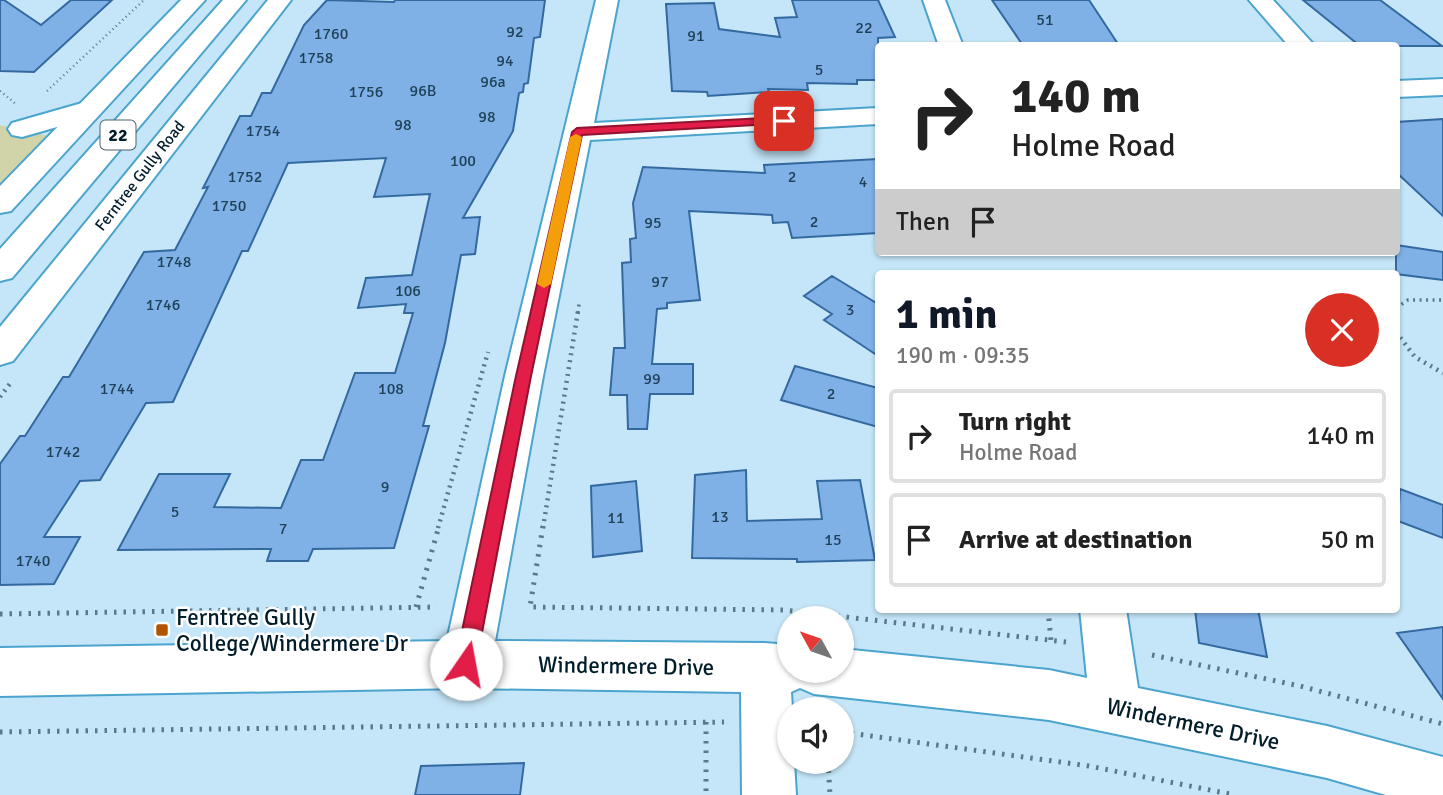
<!DOCTYPE html>
<meta charset="utf-8">
<style>
:root{--surface:#fff;--page:#f6f6f6;--text:#222;--muted:#767676;--line:#e0e0e0;--accent:#111827}
body{margin:0;font-family:Signika,sans-serif;background:var(--page);color:var(--text);height:100vh;display:flex;flex-direction:column;font-size:26px;white-space:nowrap}
*{box-sizing:border-box;margin:0}
p{font-size:23px;color:var(--muted)}
.icon{flex:none;width:38px;height:38px;fill:none;stroke:currentColor;stroke-width:2;stroke-linecap:round;stroke-linejoin:round}
.map{position:relative;flex:1;overflow:hidden}
.panel{position:absolute;left:875px;top:270px;width:525px;height:343px;display:flex;flex-direction:column;background:var(--surface);border-radius:7px;box-shadow:0 2px 5px #0004}
.panel>*{flex:none}
.guide{position:absolute;left:875px;top:42px;width:525px;height:214px;border-radius:7px;box-shadow:0 2px 5px #0004;background:#fff;color:var(--text);overflow:hidden}
.needle{width:46px;rotate:310deg}
.controls{position:absolute;left:777px;top:606px;display:grid;gap:14px}
.controls a{display:grid;place-items:center;width:77px;height:77px;border-radius:50%;background:var(--surface);box-shadow:0 2px 5px #0004;font-size:35px}
.pin{position:absolute;display:grid;place-items:center;width:60px;height:60px;color:#fff;margin:-30px;border-radius:14px;box-shadow:0 4px 10px #0006}
.me{position:absolute;width:77px;margin:-38px;rotate:12deg;stroke-linejoin:round;filter:drop-shadow(0 0 5px #0008)}
.turn{display:flex;align-items:center;gap:24px;height:147px;padding:0 21px;font-size:32px}
.turn .icon{width:91px;height:91px;stroke-width:2.5}
.turn b{display:block;font-size:49px;line-height:60px}
.then{display:flex;align-items:center;height:66px;padding:0 21px;background:#0003;gap:14px;font-size:26px}
.round{display:grid;place-items:center;flex:none;width:74px;height:74px;border-radius:37px;background:var(--page)}
.overview{display:flex;align-items:center;justify-content:space-between;height:119px;padding:0 21px}
h1{font-size:42px;font-weight:700;line-height:52px;color:var(--accent)}
ul{padding:0;list-style:none}
li{display:flex;align-items:center;gap:21px;height:94px;margin:0 14px 10px;padding:0 7px;border:4px solid var(--line);border-radius:7px}
li div{flex:1}
li b{display:block;font-size:26px}
li em{font-style:normal}
.map>svg:first-child{display:block}
.green{fill:#d0d4a8}
.building{fill:#7fb1e7;stroke:#3469a0;stroke-width:2}
.lines{fill:none;stroke-linecap:round;stroke-linejoin:round}
.street-casing{stroke:#4aa4ce;stroke-width:4}
.primary-casing{stroke:#4aa4ce;stroke-width:4}
.path-far3{stroke:#5a7887;stroke-width:2.5;stroke-dasharray:1 3.5;stroke-linecap:butt}
.path-far2{stroke:#5a7887;stroke-width:3.5;stroke-dasharray:2 4.5;stroke-linecap:butt}
.path-far1{stroke:#5a7887;stroke-width:4.5;stroke-dasharray:2 5;stroke-linecap:butt}
.path{stroke:#5a7887;stroke-width:5;stroke-dasharray:2.5 7;stroke-linecap:butt}
.street{fill:#fff;fill-rule:evenodd}
.primary{fill:#fff;fill-rule:evenodd}
.route{fill:#e11d48;stroke:#92132f;stroke-width:2}
.slow{fill:#f59e0b}
.poi-dot{fill:#b25500;stroke:#fff;stroke-width:2.5}
.labels{text-anchor:middle;dominant-baseline:central;stroke-width:5;stroke-linejoin:round;paint-order:stroke}
.number-label{font-size:16px;fill:#204259}
.far-street-label{font-size:16px;fill:#011d2a;stroke:#fff}
.shield{fill:#fff;stroke:#4d616a;stroke-width:2}
.shield-label{font-size:18px;font-weight:bold;fill:#011d2a}
.near-poi-label{font-size:23px;fill:#011d2a;stroke:#fff;text-anchor:start}
.near-street-label{font-size:23px;fill:#011d2a;stroke:#fff}
</style>
<div class="map">
<svg width="1443" height="795" viewBox="0 0 1443 795">
<rect width="100%" height="100%" fill="#c5e6f8"/>
<path class="green" d="M0 125 61 139 0 204Z"/>
<path class="building" d="M0 0H4L41 25 71 0H112L34 72 0 71Z
M327 0 394 2 395 0H545L540 37 534 38 528 83 524 84 523 92 519 93 513 131 463 218 480 217 475 254 461 255 445 343 423 426H429L394 548 313 549 308 561H267L271 549 118 550 159 474H230L214 507 281 508 301 460H323L355 373H395L413 313H404L406 304 358 308 366 278 412 275 430 194 374 197 386 158 288 163 248 251H242L173 402 146 403 100 480 80 481 44 537H80L54 584 0 585V464L20 436H25L63 377H69L144 252 175 250 208 187 203 188 240 116H251L262 93H271L304 25Z
M792 0H878L895 37 878 38V80H857V84L807 83 808 90 768 89 769 92 708 96 707 92 672 91 666 4 714 3 719 29 780 37 775 18 797 17Z
M992 0H1089L1118 44H1022Z
M1303 0H1380L1442 46H1360Z
M1443 119V216L1396 172V122Z
M878 159V233L792 238 788 222 773 223 772 215 689 211 700 300 667 303V308L657 309 652 364H693V394H650L647 429H628L627 395H610L614 348H625L622 263 631 262 630 239 636 238 633 203 643 167 765 173 764 165Z
M1396 245 1443 252V280L1396 274Z
M832 276 878 304V356L824 320 832 314 804 296Z
M795 366 878 388V427L781 400Z
M746 470 747 521 822 519 817 481 860 480 875 560 797 562V559L692 558 695 475Z
M636 481 642 551 593 557 591 486Z
M1400 489 1443 505V538L1398 521Z
M1195 609H1258L1267 657 1199 643Z
M1443 627V699L1397 633Z
M524 763 520 795H415L421 766Z"/>
<g class="lines">
<defs>
<path id="street" d="M268 0H291L13 361 0 365V327Z
M596 0H618L594 123 878 108V124L590 140 543 376 495 641 765 643 789 645V670H842V649L1049 670 1087 678 1080 609H1126L1138 688 1327 726 1443 757V795H1386L1327 778 1049 720 814 694 800 688 791 692 792 709H789V761H794L796 795H742L741 692 466 688 0 696V648L447 641 505 376Z
M923 0H945L963 46H939Z
M1249 0H1273L1315 46H1289Z
M1443 79V95L1396 97V81Z
M89 101 99 103 102 109 99 115 22 137 12 135 8 129 12 123Z"/>
<path id="primary" d="M181 0H205L11 211 0 213V186Z
M223 0H246L12 278 0 281V249Z"/>
</defs>
<use href="#street" class="street-casing"/>
<use href="#primary" class="primary-casing"/>
<path class="path-far3" d="M0 91 16 104
M47 91 144 0"/>
<path class="path-far2" d="M1396 308 1408 300H1443
M578 313 579 304"/>
<path class="path-far1" d="M1396 332 1415 357 1443 373
M0 397 12 381
M438 528 488 352
M543 528 578 311"/>
<path class="path" d="M543 526 530 607 784 610 1066 642
M416 607 439 526
M1048 609 1051 641
M0 614 437 607
M1152 655 1300 686 1443 724
M706 722V795
M0 732 724 722
M842 732 1089 766 1235 795
M828 761 830 795"/>
<use href="#street" class="street"/>
<use href="#primary" class="primary"/>
</g>
<path class="route" d="M784 117 790 121 788 123 582 135 531 376 476 664 473 671 466 674 458 671 455 664 516 376 572 132 577 128Z"/>
<path class="slow" d="M576 134 582 137 551 284 544 288 537 284 570 137Z"/>
<rect class="poi-dot" x="155" y="623" width="14" height="14" rx="3.5"/>
<g class="labels">
<g class="number-label">
<text x="1045" y="20">51</text>
<text x="864" y="28">22</text>
<text x="515" y="32">92</text>
<text x="331" y="34">1760</text>
<text x="696" y="36">91</text>
<text x="316" y="58">1758</text>
<text x="505" y="61">94</text>
<text x="819" y="70">5</text>
<text x="493" y="82">96a</text>
<text x="423" y="91">96B</text>
<text x="366" y="92">1756</text>
<text x="487" y="117">98</text>
<text x="403" y="125">98</text>
<text x="263" y="131">1754</text>
<text x="463" y="161">100</text>
<text x="245" y="177">1752</text>
<text x="792" y="177">2</text>
<text x="863" y="182">4</text>
<text x="229" y="206">1750</text>
<text x="814" y="222">2</text>
<text x="653" y="223">95</text>
<text x="174" y="262">1748</text>
<text x="660" y="282">97</text>
<text x="408" y="291">106</text>
<text x="163" y="305">1746</text>
<text x="850" y="310">3</text>
<text x="652" y="379">99</text>
<text x="117" y="389">1744</text>
<text x="391" y="389">108</text>
<text x="831" y="394">2</text>
<text x="63" y="452">1742</text>
<text x="385" y="487">9</text>
<text x="175" y="512">5</text>
<text x="720" y="517">13</text>
<text x="616" y="518">11</text>
<text x="283" y="529">7</text>
<text x="833" y="540">15</text>
<text x="33" y="561">1740</text>
</g>
<g class="far-street-label">
<text transform="translate(140 176) rotate(-52)">Ferntree Gully Road</text>
</g>
<rect class="shield" x="100.5" y="120.5" width="35" height="29" rx="5"/>
<g class="shield-label">
<text x="118" y="135">22</text>
</g>
<g class="near-poi-label">
<text x="176" y="617">Ferntree Gully<tspan x="176" dy="26">College/Windermere Dr</tspan></text>
</g>
<g class="near-street-label">
<text transform="translate(626 666) rotate(1)">Windermere Drive</text>
<text transform="translate(1193 724) rotate(12)">Windermere Drive</text>
</g>
</g>
</svg>
<div class="controls">
<a><svg class="needle" viewBox="-14 -14 28 28"><path d="M0-13l5 13h-10z" fill="#e53935"/><path d="M0 13l5-13h-10z" fill="#767676"/></svg></a>
<a><svg class="icon" aria-label="sound" viewBox="0 0 24 24"><path d="M4 9h4l5-4v14l-5-4H4zM17 9q2 3 0 6"/></svg></a>
</div>
<div class="pin" style="left:784px;top:121px;background:#d93025"><svg class="icon" aria-label="arrive" viewBox="0 0 24 24"><path d="M6 21V4h12l-3 4 3 4H6"/></svg></div>
<svg class="me" style="left:466px;top:664px" viewBox="-20 -20 40 40"><circle r="19" fill="#fff"/><path d="M0-13L10 11 0 6-10 11z" fill="#e11d48"/></svg>
<div class="guide">
<div class="turn"><svg class="icon" aria-label="right" viewBox="0 0 24 24"><path d="M7 20v-9h11M14 6l5 5-5 5"/></svg><div><b>140 m</b>Holme Road</div></div>
<div class="then">Then<svg class="icon" aria-label="arrive" viewBox="0 0 24 24"><path d="M6 21V4h12l-3 4 3 4H6"/></svg></div>
</div>
<section class="panel">
<div class="overview"><div><h1>1 min</h1><p>190 m · 09:35</p></div><a class="round" style="background:#d93025;color:#fff"><svg class="icon" aria-label="close" viewBox="0 0 24 24"><path d="M6 6l12 12M18 6L6 18"/></svg></a></div>
<ul>
<li><svg class="icon" aria-label="right" viewBox="0 0 24 24"><path d="M7 20v-9h11M14 6l5 5-5 5"/></svg><div><b>Turn right</b><p>Holme Road</p></div><em>140 m</em></li>
<li><svg class="icon" aria-label="arrive" viewBox="0 0 24 24"><path d="M6 21V4h12l-3 4 3 4H6"/></svg><div><b>Arrive at destination</b></div><em>50 m</em></li>
</ul>
</section>
</div>
